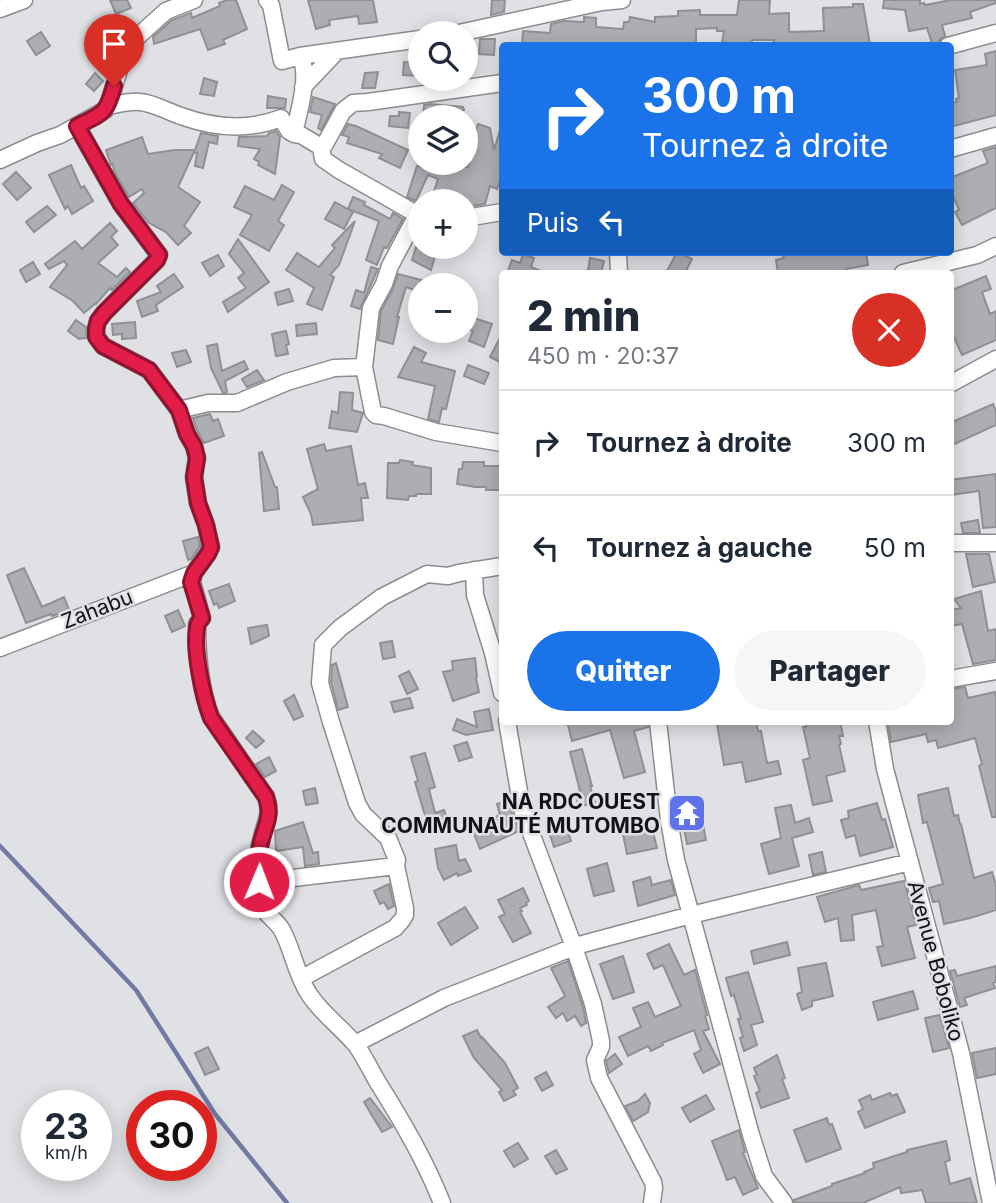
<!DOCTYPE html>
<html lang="fr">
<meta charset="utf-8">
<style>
:root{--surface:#fff;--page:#f6f6f7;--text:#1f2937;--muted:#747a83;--line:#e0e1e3;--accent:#1a73e8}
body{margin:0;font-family:Inter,sans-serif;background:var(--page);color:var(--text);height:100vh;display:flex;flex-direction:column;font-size:26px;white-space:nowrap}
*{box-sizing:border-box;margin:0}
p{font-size:23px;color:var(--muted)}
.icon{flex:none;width:38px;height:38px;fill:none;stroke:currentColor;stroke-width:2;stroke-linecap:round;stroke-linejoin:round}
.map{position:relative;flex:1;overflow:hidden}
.details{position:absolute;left:499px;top:270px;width:455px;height:455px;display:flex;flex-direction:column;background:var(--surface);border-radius:7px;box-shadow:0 4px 18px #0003}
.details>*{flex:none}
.guide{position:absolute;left:499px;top:42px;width:455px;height:214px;border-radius:7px;box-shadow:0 4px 18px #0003;background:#1a73e8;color:#fff;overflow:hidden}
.controls{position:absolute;left:408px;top:21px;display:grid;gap:14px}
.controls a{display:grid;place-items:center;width:70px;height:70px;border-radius:50%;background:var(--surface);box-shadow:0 4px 18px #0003;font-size:35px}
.speed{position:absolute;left:21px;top:1090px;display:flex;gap:14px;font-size:35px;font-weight:700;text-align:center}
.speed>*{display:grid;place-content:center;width:91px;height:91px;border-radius:50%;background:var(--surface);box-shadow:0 4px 18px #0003;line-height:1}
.speed small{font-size:18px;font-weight:400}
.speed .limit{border:10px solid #d22;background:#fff;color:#111}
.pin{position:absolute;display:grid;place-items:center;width:60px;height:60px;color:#fff;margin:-72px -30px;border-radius:50% 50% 50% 0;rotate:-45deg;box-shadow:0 0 7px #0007}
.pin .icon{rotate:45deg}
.me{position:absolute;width:77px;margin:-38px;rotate:1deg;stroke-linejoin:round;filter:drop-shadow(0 0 5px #0008)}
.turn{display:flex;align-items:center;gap:24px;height:147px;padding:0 28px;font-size:32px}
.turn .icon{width:91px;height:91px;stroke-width:2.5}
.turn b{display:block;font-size:49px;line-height:60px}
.then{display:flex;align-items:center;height:66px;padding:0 28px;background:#0003;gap:14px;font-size:26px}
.round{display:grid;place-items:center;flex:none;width:74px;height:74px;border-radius:37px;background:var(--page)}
.overview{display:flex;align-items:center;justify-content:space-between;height:119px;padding:0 28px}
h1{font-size:42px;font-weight:800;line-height:52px}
.cta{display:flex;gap:14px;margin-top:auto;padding:14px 28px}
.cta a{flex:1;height:80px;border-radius:42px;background:var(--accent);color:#fff;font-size:28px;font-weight:800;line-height:80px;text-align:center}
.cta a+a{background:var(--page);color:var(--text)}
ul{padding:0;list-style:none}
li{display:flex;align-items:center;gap:21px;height:105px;padding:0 28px;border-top:2px solid var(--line)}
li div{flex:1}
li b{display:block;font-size:26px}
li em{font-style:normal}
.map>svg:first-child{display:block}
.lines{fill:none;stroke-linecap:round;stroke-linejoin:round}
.stream{stroke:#707aa4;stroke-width:4.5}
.building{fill:#acaeb2;stroke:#8f9094;stroke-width:2}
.minor-casing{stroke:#8a8c90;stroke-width:19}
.minor{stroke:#fff;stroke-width:16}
.route-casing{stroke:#92132f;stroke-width:18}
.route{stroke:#e11d48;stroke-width:12}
.labels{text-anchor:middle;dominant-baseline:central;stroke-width:5;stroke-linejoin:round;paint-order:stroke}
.street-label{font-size:21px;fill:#121214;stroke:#dfe1e5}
.poi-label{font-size:21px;font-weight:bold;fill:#121214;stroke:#dfe1e5;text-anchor:end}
</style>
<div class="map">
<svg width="996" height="1203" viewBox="0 0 996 1203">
<rect width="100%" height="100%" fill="#dfe1e5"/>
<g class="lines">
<path class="stream" d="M0 846 136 990 215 1114 287 1203"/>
</g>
<path class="building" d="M110 0H127L131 8 116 14Z
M227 0H236L247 29 223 40 225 44 208 50 200 29 154 44 153 37 172 20 191 13 192 18 220 6 219 3Z
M308 0H373L377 22 359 24 358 16 329 20 330 25 316 29Z
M492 0H505L504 12 491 15Z
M739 0H770L769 14 789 13V32L824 31 823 8 853 7V4H863L870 45 773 46 774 40H752V46H740L722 42 724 31H717V28L696 29V46L522 45 523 31 550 33 551 24 564 21 584 22V17L596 18V27L623 29 624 22H629L630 17 655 22V17L678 16V11L700 10V15H737Z
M884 0H920V4L924 3 925 5 951 0H996V3L970 12 972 18 942 25 945 36 940 39 938 45 933 46 927 28 909 31 905 10 883 8Z
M41 32 50 46 36 55 27 41Z
M480 39H495L494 55 479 54Z
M996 51V115L950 127V103L957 102 956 99 959 98 955 70 987 65 985 54Z
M404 62 420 64V76L403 75Z
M378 72 375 88H362L365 73Z
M95 73 103 81 94 91 86 84Z
M204 78 217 82 214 96 200 94Z
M268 96 286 99 285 108H267Z
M313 97 335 104 321 130 318 128 322 115 310 112Z
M430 104 463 107 464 110 435 116V117H423L424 105Z
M399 112 410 113 408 128 389 126 390 116H399Z
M348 124 356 126 408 150 400 168 379 158 382 154 347 143 349 137 342 135Z
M478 124 490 128 494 150 500 130 502 131V175L497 189 490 186 485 204 466 207V201H452V200L433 194 438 179 428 175 416 201 407 197 417 166 427 168 429 163H453L468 167 476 143 471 140Z
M276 131 280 137 275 174 258 165 259 162 254 159 260 149 238 146 239 137 267 136 269 133Z
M201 133 218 136 217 144 209 142 203 168 195 166 197 153 194 152 178 187 200 202 184 226 191 233 178 245 166 232 149 223 133 203 144 193 142 189 129 197 114 171 113 164 111 165 106 150 142 137 148 154 175 150H195Z
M996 147V208L962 225 955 212 959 210 950 189V178L988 163 983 151Z
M71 165 81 188 84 186 93 201 72 214 68 206 65 209 49 175Z
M16 172 31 188 17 200 3 184Z
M282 185 294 192 278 221 284 225 269 251 240 235 252 215 234 207 245 186 274 200Z
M353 197 365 202 364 205 390 219 393 213 403 219 387 248 384 247 377 265 366 260 379 221 348 209Z
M335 202 353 212 344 229 325 219Z
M47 206 56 215 34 232 26 222Z
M355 221 339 265 330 275 334 277 322 310 307 304 314 288 286 270 297 253 319 267 335 248 332 245Z
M110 223 117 231 111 237 118 245 98 263 117 277 126 268 130 272 112 290 110 288 96 304H95L84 313 73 301 50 287 67 265 64 261 49 269 45 264 75 241 82 249Z
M238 239 269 282 228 312 223 302 246 288 238 278 244 273 229 254Z
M416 247 436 253 431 270 412 260Z
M677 252 692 259 685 273H666Z
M790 252H866L868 265 846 269 848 273H778L776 260 784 258 782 254Z
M523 254 534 258 531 267 543 272V273H507L512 260 520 263Z
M218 255 224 266 210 276 202 263Z
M590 258 604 261 601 273 588 270Z
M33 262 40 274 26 282 20 270Z
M371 267 378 269 360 309 351 306 356 290 364 293Z
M174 274 183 287 156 305 158 311 142 317 137 301 161 292 157 286Z
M398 274 425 281 423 285H420V292L406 287 397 317H399L393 344 378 340 381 311 393 289Z
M986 276 991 289 982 292 990 314 996 311V340L962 355 950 329V291Z
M289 289 293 301 278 305 275 293Z
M474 318 492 324 484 347 469 341 473 331 470 330Z
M76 320 86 327 87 338 79 339 68 331Z
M135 322 136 338 122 339V334L113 335 112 324Z
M316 323 317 334 297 336 296 325Z
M286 331 289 344 286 345 288 354 276 356 272 334Z
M502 334V363L490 357Z
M217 344 222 371 244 361 248 369 225 381 227 392 225 393H223L211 368 207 346Z
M414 347 426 353 421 362 455 371 446 409 442 408 439 422 428 419 435 386 398 377Z
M186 350 191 362 177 367 172 353Z
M468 365 489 373 484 384 464 376Z
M257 370 264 380 247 387 242 379Z
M340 392 353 393 352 410 363 413 357 432 329 428 332 411 338 413Z
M993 404 996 411V425L950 446V423Z
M210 414 213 421 218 419 224 436 204 443 197 430 193 418Z
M324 444 326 451 351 446 358 485 365 483 368 498H361L363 520 313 525 311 514 303 497 318 489 307 449Z
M262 452 275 487H277L279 509 264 511 259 453Z
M400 460 413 462 412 465 431 468V494H416V496H409L408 500 387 498 388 463H399Z
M463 462H484V466H502V490H486V487H475L457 484 459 469H462Z
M996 474V527L983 528 979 491 950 495V480Z
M978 520 980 533H963L961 523Z
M198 537 200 546 191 559 188 560 183 541Z
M966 554H989L995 582 973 587Z
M24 568 42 607 64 597 69 610 52 616 51 614 26 623 7 575Z
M229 584 235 601 219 608 217 603 214 605 209 591Z
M981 591 988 631 996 629V660L973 664 962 624 951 626 950 610 961 608 954 599Z
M178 610 185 626 172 632 165 616Z
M267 625 269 636 251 644 248 628Z
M392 641 395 657 383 659 380 643Z
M475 658 477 677 476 678 479 692 453 701 443 672 453 670 452 661Z
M336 663 348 707 338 710 331 682 332 665Z
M409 671 418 689 407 694 399 676Z
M965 687 968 698 995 692 996 698V817H992L979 766 982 764 975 738 938 748 936 740 928 742 926 734 891 742 888 724 900 721H950V689Z
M294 695 303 716 294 720 284 701Z
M410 698 413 708 394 712 391 702Z
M489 709 493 730 466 735 453 730 457 719 477 727 474 712Z
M567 721H648V727L634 731 645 772 624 778 610 730 572 741Z
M732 721H756L758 731H761L767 763 778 761 781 774 746 782 742 762 724 765 717 724Z
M805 721H840L843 736H839L841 744 839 745 845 771 826 776 832 801 813 805 803 760 810 758 803 727H806Z
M253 731 264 741 256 748 246 738Z
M467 742 472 757 459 761 454 746Z
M582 749 592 786H590L595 802 579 807 575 793 580 791 570 752Z
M425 753 435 787 429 789 435 813 444 810 450 826 430 832 415 782 418 781 411 757Z
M269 757 276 771 265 777 256 764Z
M315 788 318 803 306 805 303 791Z
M948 788 954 816 958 815 960 824H961L974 878 992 872 996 885V910L970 918 944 924 939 901 933 902 929 888 943 884 927 822 923 823 918 795Z
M510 800 512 813 519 831 480 849 471 826 500 815 497 804Z
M877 803 882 820 885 819 893 847 860 856 855 835 846 838 841 820 849 818 848 811Z
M791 805 795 823 809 818 813 832 792 838 799 866 769 874 761 844 781 838 775 808Z
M702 819 706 840 687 844 683 823Z
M303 822 313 853 318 852 319 864 305 866 303 847 276 851 275 831Z
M565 823 571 841 554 847 548 829Z
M652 828 657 848 627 854 623 834Z
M456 845 459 861 465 859 471 871 458 876 457 873 444 880 438 868 435 849Z
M822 852 826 872 813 875 809 855Z
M607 863 614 891 594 896 587 869Z
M650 877 652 885 671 880 675 895 638 906 633 882Z
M904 881 916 925 907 927 915 958 882 966 877 947 883 946 876 910 852 915 854 940 841 941 838 918 825 922 817 897 859 885 861 890Z
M389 884 394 906 388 909 384 902 380 904 374 891Z
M523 888 529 901 526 903 527 905 520 908 522 911 520 912 531 933 513 942 499 917 505 914 498 900Z
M465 907 478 928 451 945 438 923Z
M787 942 790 955 754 964 751 951Z
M669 944 684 975 695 970 707 1015 705 1016 709 1029 703 1031 720 1064 703 1073 694 1054 701 1050 694 1030 662 1043 663 1045 651 1051 648 1046 628 1056 619 1037 641 1027 633 1008 648 1002 655 1017 681 1006 663 965 654 969 647 954Z
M623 956 634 992 613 999 600 964Z
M568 961 583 1007 586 1023 581 1026 575 1016 567 1021 563 1013 556 1018 548 1007 565 996 551 968Z
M826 963 833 996 812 1001V1006L802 1010 797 994 802 992 798 968Z
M996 966V982L993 983 995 988 964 998 967 1005 960 1007 950 971 955 970 957 976Z
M748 972 763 1022 751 1025 757 1045 744 1051 740 1038 743 1037 738 1019H741L734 995 731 996 726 978Z
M913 991 918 1009 878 1020 873 1002Z
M940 1015 949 1048 933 1052 925 1018Z
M477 1030 481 1038 482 1037 505 1063 518 1088 513 1091 516 1095 504 1101 499 1092 502 1090 474 1058 463 1036Z
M208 1047 219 1069 205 1075 195 1053Z
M996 1048V1074L977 1078 972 1053Z
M615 1054 622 1064 609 1073 606 1061Z
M777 1055 785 1078 782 1079 789 1098 761 1108 756 1093 760 1091 754 1076 757 1075 754 1068Z
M546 1072 553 1085 542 1091 535 1078Z
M890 1093 892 1096 897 1094 905 1112 865 1128 858 1112 863 1109 859 1100 870 1095 872 1100Z
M645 1094 650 1103 648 1112 633 1121 625 1106 638 1101Z
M706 1095 714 1109 690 1122 682 1108Z
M370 1098 392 1127 382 1132 364 1102Z
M827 1118 829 1125 832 1124 841 1149 806 1162 794 1130Z
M739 1130 745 1152 743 1153 758 1188 743 1195 735 1177 727 1180 712 1141Z
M946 1141 950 1160 945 1162 950 1184 970 1178 977 1203H926L922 1190 901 1193 900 1187 863 1203H794V1200L832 1186V1184L865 1173 864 1172 874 1168 873 1163 907 1152V1150Z
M518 1143 528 1159 514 1167 504 1151Z
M556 1150 567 1169 556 1174 545 1156Z"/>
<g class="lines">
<defs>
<path id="minor" d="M267 0 271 5 282 61 300 56C311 76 298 113 294 134
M0 9 24 0
M459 33 602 2 622 0
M948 46 996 33
M300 56 420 39
M303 87 337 51
M108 106C118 104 130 101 140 102 154 103 168 112 181 116 214 128 248 131 281 118L289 131 294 134 301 135 321 147
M77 126 121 204 159 255 157 260 104 313 98 321 96 329 97 337 103 346 149 370 179 410 187 434 194 446 197 458 194 477 198 503 206 525 211 547 208 553 194 573 192 582 202 618 197 624C197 655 200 689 211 717L266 797C272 815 266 820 262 837 257 855 255 889 262 906 267 916 277 921 282 930 293 950 296 975 309 994 321 1013 341 1027 356 1045 364 1056 370 1069 377 1081 402 1121 425 1160 442 1203
M950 149 996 136
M0 160 37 143 60 135 105 110 108 106 126 47 166 11 194 0
M417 215 390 266 384 284 371 308 364 367 373 412 376 415 384 416 436 432 502 443
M420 216 339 170 323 159 321 147 325 144 343 111 353 103 368 102 502 83
M466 218 502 212
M618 252 619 273
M903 273 977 255 996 246
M950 384 996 359
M179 410 208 403H237L287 382 334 368 364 367
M950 543H996
M474 570 475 595 493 653 502 693
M0 648 194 573
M950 679 996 671
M507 721 522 809 574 947 593 1004 601 1041V1047L595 1060 599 1078 653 1182 654 1188 652 1203
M658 721 669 820 676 860 751 1135 764 1176 784 1203
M877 721 885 769 961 1053 991 1203
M259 882 396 866
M302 978 395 928 402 920 405 915V908L396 866 397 860 388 838 363 814 357 803 331 722 320 683 323 645 340 628 382 597 427 574 448 576 459 573 502 566
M355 1044 444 998 579 945 691 915 910 862"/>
</defs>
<use href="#minor" class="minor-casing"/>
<use href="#minor" class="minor"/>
</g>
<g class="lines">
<defs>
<path id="route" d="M114 86C106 115 103 113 77 126L121 204 159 255 157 260 104 313 98 321 96 329V337L103 346 149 370 179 410 187 434 194 446 197 458 194 477 198 503 206 525 211 547 208 554 194 573 191 582 202 618C199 622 197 623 197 628 193 650 203 696 211 718L266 797C274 820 261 830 259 853 258 863 259 873 259 882"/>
</defs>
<use href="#route" class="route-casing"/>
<use href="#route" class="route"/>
</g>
<defs>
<symbol id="temple-square" viewBox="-11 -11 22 22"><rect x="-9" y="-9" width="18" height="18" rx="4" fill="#5e72e9" stroke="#dfe1e5"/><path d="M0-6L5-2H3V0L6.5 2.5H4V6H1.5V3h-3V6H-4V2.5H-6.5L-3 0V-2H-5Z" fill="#fff"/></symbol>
</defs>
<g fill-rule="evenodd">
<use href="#temple-square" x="665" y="791" width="44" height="44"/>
</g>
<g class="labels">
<g class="street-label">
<text transform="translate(97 609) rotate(-21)">Zahabu</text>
<text transform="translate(936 961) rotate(75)">Avenue Boboliko</text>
</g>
<g class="poi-label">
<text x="660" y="801">NA RDC OUEST<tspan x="660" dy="24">COMMUNAUTÉ MUTOMBO</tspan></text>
</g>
</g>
</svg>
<div class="controls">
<a><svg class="icon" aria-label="search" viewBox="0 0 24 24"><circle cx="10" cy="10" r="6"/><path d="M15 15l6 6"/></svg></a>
<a><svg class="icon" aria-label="layers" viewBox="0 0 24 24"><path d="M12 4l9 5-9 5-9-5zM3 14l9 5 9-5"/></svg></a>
<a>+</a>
<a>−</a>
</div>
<div class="speed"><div>23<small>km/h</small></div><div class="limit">30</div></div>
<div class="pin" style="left:114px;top:86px;background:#d93025"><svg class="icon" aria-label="arrive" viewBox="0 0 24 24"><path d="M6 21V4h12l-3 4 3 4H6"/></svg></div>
<svg class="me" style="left:259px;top:882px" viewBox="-20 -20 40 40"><circle r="17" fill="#e11d48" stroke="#fff" stroke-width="3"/><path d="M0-11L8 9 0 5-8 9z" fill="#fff"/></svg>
<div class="guide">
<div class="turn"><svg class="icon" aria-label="right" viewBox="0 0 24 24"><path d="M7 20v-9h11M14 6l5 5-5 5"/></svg><div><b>300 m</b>Tournez à droite</div></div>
<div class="then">Puis<svg class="icon" aria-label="left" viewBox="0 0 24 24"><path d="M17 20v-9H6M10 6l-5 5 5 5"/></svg></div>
</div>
<section class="details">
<div class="overview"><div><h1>2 min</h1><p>450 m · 20:37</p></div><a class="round" style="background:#d93025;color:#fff"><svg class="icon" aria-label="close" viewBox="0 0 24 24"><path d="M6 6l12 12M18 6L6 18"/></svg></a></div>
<ul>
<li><svg class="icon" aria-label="right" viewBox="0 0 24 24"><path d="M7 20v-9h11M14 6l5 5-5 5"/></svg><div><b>Tournez à droite</b></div><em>300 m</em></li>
<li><svg class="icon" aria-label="left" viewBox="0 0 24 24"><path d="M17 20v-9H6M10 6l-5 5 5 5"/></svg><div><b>Tournez à gauche</b></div><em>50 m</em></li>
</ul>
<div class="cta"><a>Quitter</a><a>Partager</a></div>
</section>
</div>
